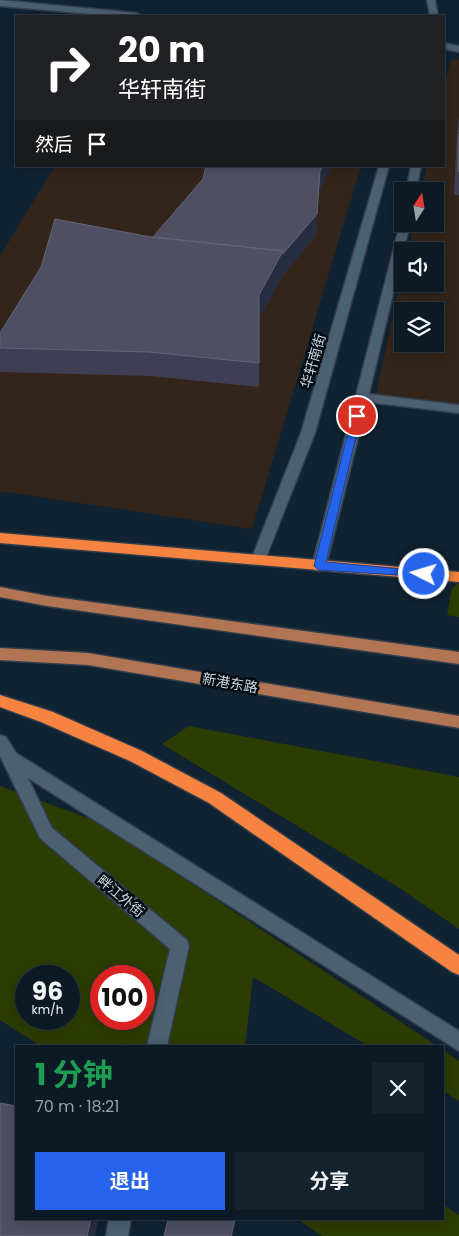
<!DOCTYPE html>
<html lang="zh">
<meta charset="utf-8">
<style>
:root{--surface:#0c1a26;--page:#15232e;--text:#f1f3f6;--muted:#9aa1a7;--line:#2c3843;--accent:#2563eb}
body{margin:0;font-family:Poppins,"Noto Sans SC",sans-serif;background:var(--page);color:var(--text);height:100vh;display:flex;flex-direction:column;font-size:19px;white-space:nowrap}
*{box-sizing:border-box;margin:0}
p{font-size:16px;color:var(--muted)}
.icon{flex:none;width:28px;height:28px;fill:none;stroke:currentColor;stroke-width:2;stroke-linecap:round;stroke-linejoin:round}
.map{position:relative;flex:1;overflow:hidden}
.drawer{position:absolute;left:15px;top:1045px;width:429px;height:175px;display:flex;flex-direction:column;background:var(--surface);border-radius:0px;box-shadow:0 2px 12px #0003,0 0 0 1px var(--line)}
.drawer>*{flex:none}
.hud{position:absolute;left:15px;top:15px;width:430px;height:152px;border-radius:0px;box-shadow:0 2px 12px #0003,0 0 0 1px var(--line);background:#202124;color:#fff;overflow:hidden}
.needle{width:32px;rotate:12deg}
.fabs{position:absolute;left:394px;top:182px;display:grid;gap:10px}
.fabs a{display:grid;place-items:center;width:50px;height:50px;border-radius:0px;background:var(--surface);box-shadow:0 2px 12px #0003,0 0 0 1px var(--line);font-size:25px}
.speed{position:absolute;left:15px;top:965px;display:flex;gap:10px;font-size:25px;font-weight:700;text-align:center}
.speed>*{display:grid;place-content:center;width:65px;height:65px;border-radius:50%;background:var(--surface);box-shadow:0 2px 12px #0003,0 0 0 1px var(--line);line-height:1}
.speed small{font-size:12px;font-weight:400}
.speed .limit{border:8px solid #d22;background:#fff;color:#111}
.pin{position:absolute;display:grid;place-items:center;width:42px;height:42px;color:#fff;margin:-21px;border:2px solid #fff;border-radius:50%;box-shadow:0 1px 5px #0007}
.me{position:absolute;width:55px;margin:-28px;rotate:275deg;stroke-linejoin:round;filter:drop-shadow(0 0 4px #0008)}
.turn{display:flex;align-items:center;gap:18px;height:105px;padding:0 20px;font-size:22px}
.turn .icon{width:65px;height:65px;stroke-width:2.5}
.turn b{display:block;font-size:35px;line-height:42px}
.then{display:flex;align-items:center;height:48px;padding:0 20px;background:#0003;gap:10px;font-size:19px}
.round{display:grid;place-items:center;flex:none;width:52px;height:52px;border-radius:0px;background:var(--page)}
.overview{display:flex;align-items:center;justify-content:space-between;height:85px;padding:0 20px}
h1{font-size:30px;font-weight:700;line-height:38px;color:#1e9e55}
.cta{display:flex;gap:10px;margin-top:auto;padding:10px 20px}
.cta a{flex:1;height:58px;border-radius:0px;background:var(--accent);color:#fff;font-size:20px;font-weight:700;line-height:58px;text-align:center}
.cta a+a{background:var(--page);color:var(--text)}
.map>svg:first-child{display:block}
.commercial{fill:#34251a;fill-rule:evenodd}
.green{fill:#2d3c00;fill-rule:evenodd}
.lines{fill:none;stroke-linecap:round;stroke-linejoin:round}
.minor-casing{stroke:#313d4a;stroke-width:3}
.major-casing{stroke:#313d4a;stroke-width:3}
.highway-casing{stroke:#313d4a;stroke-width:3}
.minor{fill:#4b6071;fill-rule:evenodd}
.major{fill:#b27554;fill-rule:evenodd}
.highway{fill:#f68340;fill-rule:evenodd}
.wall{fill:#403e54}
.shaded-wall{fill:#262d40}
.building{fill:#4e4f63;stroke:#626477}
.route{fill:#2563eb;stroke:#184099}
.labels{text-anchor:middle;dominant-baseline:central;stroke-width:5;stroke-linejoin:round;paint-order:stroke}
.street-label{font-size:14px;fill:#cbd7e1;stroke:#050c12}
</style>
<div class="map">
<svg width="459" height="1236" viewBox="0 0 459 1236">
<rect width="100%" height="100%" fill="#102332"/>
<path class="commercial" d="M451 59 459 60V404L376 394 402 274V284H435V251H408L414 224H435V191H421L427 166H444V89ZM402 311H435V344H402Z
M55 166H361L252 529 0 491V256Z"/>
<path class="green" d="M459 583V617L447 615 452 588Z
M189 726 459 777V929L398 887 162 744Z
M0 786 99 822 437 1046H368L253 977 245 1046H41L0 1020ZM26 976H69V1019H26ZM101 976H144V1019H101Z
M443 1050 459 1061V1101L443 1091Z
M443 1205 459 1215V1236H322L297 1219H442Z"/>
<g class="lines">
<defs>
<path id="minor" d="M0 0 137 13 141 16H112L0 6Z
M427 0H435L438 16H430Z
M444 43 459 46V52L444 49Z
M379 166H389L315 433 265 560 263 564 258 565 253 564 251 560 301 433Z
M411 166H421L416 191H406Z
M402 221V224H410L369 394 459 405V413L367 402 326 566 324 570 319 571 314 570 312 566 400 224Z
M0 735 6 737 16 753 459 1031V1051L28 778 52 828 187 940 189 946 167 1046H147L170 949 40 838 0 756Z
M109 1219H131L128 1236H106Z"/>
<path id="major" d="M0 587 47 596 459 652V664L47 606 0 597Z
M0 648 88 653 459 716V728L88 665 0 660Z"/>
<path id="highway" d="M0 533 459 572V582L0 543Z
M0 695 53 712 142 751 221 793 459 955V975L452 972 209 803 130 761 41 722 0 707Z"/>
</defs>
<use href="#minor" class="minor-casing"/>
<use href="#major" class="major-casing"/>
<use href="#highway" class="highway-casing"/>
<use href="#minor" class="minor"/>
<use href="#major" class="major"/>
<use href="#highway" class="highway"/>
</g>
<path class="wall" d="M459 116V195H454L457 132Z
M203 179 319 192 316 235 283 275 259 318V387L151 376 0 372V333L153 237Z"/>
<path class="shaded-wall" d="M323 166H332L319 192 316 235 283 275 259 319V295Z
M91 1219H99L95 1236H87Z
M235 1219H236L233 1236H231Z"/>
<path class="building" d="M459 134V172L458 171Z
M206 166H323L320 171 317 214 283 254V251L153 237 203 179Z
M55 219 151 237 283 251 259 295V363L149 352 0 348V333L41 267Z
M0 1103 16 1106V1219H91L87 1236H0Z
M168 1219H235L231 1236H164Z"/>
<path class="route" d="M353 413H360L361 416 326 562 424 571 430 574 428 577 319 570 314 566Z"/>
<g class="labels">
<g class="street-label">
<text transform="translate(313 361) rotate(-74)">华轩南街</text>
<text transform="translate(230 683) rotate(10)">新港东路</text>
<text transform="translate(121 896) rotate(40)">畔江外街</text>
</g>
</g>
</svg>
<div class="fabs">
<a><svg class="needle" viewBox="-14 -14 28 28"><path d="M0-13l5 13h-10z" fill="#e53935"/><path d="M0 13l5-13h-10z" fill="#9aa1a7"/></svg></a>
<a><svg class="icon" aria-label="sound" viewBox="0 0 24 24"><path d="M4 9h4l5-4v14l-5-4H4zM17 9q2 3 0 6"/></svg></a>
<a><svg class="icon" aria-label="layers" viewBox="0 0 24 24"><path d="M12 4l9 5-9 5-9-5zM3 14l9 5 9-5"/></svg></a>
</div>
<div class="speed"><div>96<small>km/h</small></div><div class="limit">100</div></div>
<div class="pin" style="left:357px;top:416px;background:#d93025"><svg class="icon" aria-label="arrive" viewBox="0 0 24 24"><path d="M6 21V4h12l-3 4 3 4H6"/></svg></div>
<svg class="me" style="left:424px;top:574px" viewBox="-20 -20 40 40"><circle r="17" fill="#2563eb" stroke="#fff" stroke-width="3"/><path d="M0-11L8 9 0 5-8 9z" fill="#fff"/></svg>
<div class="hud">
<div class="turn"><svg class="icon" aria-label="right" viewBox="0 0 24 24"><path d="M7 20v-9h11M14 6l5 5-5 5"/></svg><div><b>20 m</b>华轩南街</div></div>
<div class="then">然后<svg class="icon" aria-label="arrive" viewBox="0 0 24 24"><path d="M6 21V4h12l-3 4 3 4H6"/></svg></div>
</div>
<section class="drawer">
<div class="overview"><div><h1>1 分钟</h1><p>70 m · 18:21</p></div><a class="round"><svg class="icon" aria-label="close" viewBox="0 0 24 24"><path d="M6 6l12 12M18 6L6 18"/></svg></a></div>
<div class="cta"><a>退出</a><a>分享</a></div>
</section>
</div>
